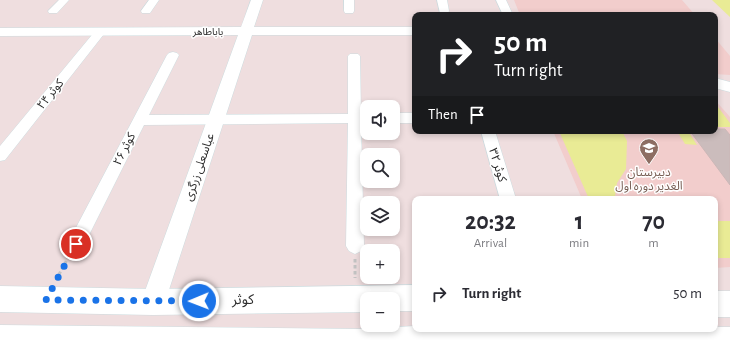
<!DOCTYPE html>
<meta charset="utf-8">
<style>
:root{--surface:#fff;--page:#f2f2f3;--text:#2b2b33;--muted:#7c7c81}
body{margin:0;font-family:"Alegreya Sans","Noto Sans Arabic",sans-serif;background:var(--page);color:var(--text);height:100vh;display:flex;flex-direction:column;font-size:15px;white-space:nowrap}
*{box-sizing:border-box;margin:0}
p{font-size:13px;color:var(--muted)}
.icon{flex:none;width:22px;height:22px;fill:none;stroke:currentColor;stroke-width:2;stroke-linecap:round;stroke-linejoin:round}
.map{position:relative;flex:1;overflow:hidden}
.details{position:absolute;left:412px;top:196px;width:306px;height:136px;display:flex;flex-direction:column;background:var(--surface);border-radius:8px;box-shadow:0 2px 6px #0003}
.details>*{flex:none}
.top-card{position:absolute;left:412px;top:12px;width:306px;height:122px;border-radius:8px;box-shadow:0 2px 6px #0003;background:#202124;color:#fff;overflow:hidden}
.tools{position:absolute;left:360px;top:100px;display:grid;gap:8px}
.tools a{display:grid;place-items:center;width:40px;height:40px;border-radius:8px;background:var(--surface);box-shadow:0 2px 6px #0003;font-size:20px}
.pin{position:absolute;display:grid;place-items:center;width:34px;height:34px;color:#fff;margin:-17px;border:2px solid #fff;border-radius:50%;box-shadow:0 1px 4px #0007}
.me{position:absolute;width:44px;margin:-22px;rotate:269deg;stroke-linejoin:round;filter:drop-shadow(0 0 3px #0008)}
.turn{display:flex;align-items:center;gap:14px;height:84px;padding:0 16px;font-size:18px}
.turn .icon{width:52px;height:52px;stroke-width:2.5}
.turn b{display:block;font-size:28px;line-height:34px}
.then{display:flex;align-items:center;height:38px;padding:0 16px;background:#0003;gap:8px;font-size:15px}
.eta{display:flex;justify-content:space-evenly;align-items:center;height:68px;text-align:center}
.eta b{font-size:24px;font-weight:700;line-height:28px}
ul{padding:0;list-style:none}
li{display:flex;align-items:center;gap:12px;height:60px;padding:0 16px}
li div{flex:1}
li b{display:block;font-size:15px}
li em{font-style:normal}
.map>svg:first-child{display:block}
.education{fill:#f2cdcc}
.green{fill:#e9eb95}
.building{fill:#cbbcbc;stroke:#cbb7b7}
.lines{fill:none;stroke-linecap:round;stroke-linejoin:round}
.minor-casing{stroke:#ccdcdf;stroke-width:1}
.tertiary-casing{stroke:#ccdcdf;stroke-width:1}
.secondary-casing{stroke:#ccdcdf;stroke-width:1}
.path{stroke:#c4c4c4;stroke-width:3;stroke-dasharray:3.5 2.5;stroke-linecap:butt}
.minor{fill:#fff;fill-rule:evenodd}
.tertiary{fill:#fff;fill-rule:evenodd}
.secondary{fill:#fff;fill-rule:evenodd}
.route{stroke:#1a73e8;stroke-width:7;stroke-dasharray:0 12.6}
.labels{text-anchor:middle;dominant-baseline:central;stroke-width:3;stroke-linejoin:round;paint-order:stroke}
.far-street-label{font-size:10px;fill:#2d2d2d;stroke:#fff}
.street-label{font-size:12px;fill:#2d2d2d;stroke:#fff}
.education-label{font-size:12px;fill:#785e54;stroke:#fff}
.near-street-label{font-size:14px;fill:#2d2d2d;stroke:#fff}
</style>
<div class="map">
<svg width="730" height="344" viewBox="0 0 730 344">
<rect width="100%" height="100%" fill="#efdedf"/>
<path class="education" d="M514 0H682L695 15H520Z
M715 38 730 56V75L715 74Z
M715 100 730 117V267L715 268V199H582L553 131H715Z"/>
<path class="green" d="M712 0H730V17Z
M715 103 730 123V127H715Z
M559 131H622L627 141 626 169 617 183 615 196 617 199H589Z
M677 131H688L697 145 685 144Z
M715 221H730V258H715Z"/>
<path class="building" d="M715 129H725L730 135V185L690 131H715Z"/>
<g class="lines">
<defs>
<path id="minor" d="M59 0H69L57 13H49L48 11Z
M149 0H159L150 13H142L141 11Z
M344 0H354V11L353 13H345L344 11Z
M437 0H447L449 11 448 13H440Z
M496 0H506L513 15H503Z
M100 29 104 30 105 32 104 34 5 160 0 161V146L96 30Z
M173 52 177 53 179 55 149 115 348 114V56L350 54H358L360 56 361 114 367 113V123H361L364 246 361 251 355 254 349 251 346 246 348 123 144 125 82 249 76 252 70 249 67 244 70 239 167 55 169 53Z
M393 113H415V123H393Z
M481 131H495L516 199H500Z"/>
<path id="tertiary" d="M251 0H263L254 27H415V35H252L165 302 162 310 153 314 144 310 141 302 238 35 0 36V28L241 27Z
M715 78 730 82V92L715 88Z"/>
<path id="secondary" d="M415 285V311H393V299H367V312L153 315 0 312V286L153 289Z
M715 291H730V317H715Z
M0 325 359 329 415 326V329H715V327H730V344H0Z"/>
</defs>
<use href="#minor" class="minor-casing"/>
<use href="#tertiary" class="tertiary-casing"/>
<use href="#secondary" class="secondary-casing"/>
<path class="path" d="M355 259V278
M56 280 69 256"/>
<use href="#minor" class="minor"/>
<use href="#tertiary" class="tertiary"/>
<use href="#secondary" class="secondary"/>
</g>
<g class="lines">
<path class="route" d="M76 244 46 300 199 301"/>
</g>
<defs>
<symbol id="school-pin" viewBox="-11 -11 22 30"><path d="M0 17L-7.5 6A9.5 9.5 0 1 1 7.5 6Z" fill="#8d6e63" stroke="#fff"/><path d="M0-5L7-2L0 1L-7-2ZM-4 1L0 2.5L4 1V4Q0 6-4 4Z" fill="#fff"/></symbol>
</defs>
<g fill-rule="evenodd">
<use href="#school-pin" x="638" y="137" width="22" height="30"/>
</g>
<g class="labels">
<g class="far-street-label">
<text x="208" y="32">باباطاهر</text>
</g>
<g class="street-label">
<text transform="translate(50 94) rotate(-51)">کوثر ۲۴</text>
<text transform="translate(124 149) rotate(-63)">کوثر ۲۶</text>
<text transform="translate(498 165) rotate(73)">کوثر ۳۲</text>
<text transform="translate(199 167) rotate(-71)">عباسعلی زرگری</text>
</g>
<g class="education-label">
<text x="649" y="172">دبیرستان<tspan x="649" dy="14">الغدیر دوره اول</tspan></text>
</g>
<g class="near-street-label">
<text transform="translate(243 300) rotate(-1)">کوثر</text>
</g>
</g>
</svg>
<div class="tools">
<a><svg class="icon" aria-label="sound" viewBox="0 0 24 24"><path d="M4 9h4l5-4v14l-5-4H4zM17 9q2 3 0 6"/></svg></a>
<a><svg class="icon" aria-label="search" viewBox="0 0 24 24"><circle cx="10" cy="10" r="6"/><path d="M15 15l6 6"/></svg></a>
<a><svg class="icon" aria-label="layers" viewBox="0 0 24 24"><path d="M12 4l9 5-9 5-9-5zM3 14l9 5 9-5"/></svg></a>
<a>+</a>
<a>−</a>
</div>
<div class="pin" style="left:76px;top:244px;background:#d93025"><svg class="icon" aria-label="arrive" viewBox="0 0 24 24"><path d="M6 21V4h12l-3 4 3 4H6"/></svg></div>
<svg class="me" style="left:199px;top:301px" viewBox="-20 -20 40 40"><circle r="17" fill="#1a73e8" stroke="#fff" stroke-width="3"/><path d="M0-11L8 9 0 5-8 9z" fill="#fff"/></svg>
<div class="top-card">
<div class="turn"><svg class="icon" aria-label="right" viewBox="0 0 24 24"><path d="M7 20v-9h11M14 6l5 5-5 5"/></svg><div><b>50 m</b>Turn right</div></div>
<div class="then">Then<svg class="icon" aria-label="arrive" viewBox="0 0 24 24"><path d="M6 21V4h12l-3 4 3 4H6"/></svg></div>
</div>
<section class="details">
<div class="eta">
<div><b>20:32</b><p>Arrival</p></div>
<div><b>1</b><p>min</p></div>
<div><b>70</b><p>m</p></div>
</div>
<ul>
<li><svg class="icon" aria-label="right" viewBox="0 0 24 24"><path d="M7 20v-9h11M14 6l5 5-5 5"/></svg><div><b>Turn right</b></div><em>50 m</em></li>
</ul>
</section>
</div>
